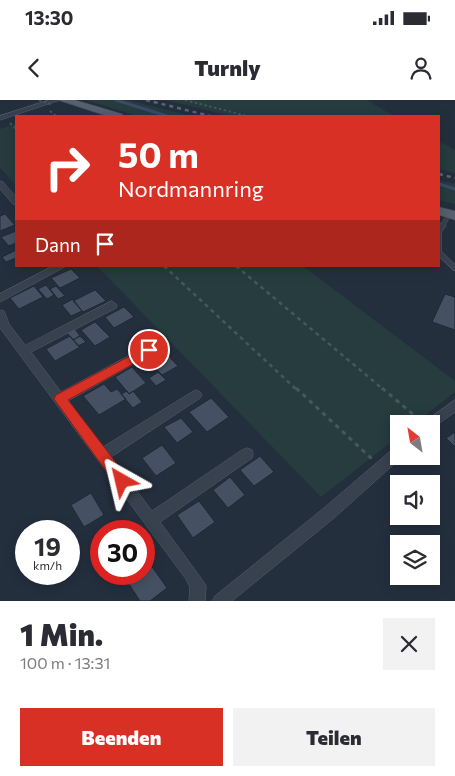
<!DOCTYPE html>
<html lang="de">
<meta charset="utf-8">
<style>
:root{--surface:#fff;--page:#f2f2f3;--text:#2b2b33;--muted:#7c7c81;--accent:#d93025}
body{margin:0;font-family:Commissioner,sans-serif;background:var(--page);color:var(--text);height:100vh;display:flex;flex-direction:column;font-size:19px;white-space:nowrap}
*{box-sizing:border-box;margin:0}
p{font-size:16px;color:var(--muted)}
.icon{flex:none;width:28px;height:28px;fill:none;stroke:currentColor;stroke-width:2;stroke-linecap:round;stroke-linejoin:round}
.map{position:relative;height:501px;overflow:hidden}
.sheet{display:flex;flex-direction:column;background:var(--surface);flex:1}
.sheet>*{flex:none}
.guide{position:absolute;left:15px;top:15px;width:425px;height:152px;border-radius:0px;box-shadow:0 2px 12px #0003;background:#d93025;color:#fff;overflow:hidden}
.needle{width:32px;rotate:329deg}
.buttons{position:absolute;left:390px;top:315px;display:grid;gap:10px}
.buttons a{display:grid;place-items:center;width:50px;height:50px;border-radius:0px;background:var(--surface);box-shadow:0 2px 12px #0003;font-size:25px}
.speed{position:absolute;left:15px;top:420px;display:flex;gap:10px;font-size:25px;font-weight:700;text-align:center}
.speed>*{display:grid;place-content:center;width:65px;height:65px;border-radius:50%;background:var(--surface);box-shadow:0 2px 12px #0003;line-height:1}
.speed small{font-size:12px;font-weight:400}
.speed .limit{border:8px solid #d22;background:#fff;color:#111}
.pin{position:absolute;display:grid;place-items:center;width:42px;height:42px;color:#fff;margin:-21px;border:2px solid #fff;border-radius:50%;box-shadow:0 1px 5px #0007}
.me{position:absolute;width:55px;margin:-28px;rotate:323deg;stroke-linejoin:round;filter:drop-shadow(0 0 4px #0008)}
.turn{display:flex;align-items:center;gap:18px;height:105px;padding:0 20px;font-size:22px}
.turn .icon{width:65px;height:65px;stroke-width:2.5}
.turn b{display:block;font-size:35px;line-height:42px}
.then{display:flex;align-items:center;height:48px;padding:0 20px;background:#0003;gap:10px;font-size:19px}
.round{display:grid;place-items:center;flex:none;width:52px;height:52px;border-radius:0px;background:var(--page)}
.summary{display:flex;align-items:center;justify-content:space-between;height:85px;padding:0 20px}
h1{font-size:30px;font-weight:800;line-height:38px}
.button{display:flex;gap:10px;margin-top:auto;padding:10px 20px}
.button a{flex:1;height:58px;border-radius:0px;background:var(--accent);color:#fff;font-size:20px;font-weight:800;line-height:58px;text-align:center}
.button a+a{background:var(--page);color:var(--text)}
.status{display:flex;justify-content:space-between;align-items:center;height:35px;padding:0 25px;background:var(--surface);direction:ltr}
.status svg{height:14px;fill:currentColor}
header{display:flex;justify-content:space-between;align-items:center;height:65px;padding:0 20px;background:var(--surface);font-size:22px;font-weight:800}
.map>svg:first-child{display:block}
.green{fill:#263c3f}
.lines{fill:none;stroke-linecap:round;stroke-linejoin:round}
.stream{stroke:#394c67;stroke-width:3}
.building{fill:#455162;stroke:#1f2835}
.lane-far1-casing{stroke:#565f6c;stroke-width:4.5}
.lane-casing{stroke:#565f6c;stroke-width:6}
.street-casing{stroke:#565f6c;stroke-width:1}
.primary-casing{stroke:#414a57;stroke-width:1}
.path-far2{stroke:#44595c;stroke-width:2;stroke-dasharray:2.5 2.5;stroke-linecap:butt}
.path-far1{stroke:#44595c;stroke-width:2.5;stroke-dasharray:4 4;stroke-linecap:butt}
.path{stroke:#44595c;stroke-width:3;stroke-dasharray:4.5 4.5;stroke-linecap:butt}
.lane-far1{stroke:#38414e;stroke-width:4}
.lane{stroke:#38414e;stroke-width:5}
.street{fill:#38414e;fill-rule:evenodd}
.primary{fill:#56606e;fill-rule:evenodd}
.rail{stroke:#5a6575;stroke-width:2.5;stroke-dasharray:4 4;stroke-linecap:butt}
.path-bridge{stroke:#44595c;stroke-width:2;stroke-dasharray:2.5 2.5;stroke-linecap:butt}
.route{fill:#d93025;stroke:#8d1f18}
</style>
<div class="status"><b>13:30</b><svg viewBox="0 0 49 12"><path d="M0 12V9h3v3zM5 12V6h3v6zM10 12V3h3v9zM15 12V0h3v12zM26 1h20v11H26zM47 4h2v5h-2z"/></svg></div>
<header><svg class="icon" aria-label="back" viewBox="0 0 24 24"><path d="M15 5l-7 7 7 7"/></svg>Turnly<svg class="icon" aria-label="person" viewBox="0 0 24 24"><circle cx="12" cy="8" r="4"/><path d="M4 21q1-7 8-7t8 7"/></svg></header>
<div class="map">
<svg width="455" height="501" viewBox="0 0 455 501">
<rect width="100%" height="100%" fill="#242f3e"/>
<path class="green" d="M86 0H127L191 16H137Z
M165 0H367L394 16H230Z
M16 23V85L0 68V29Z
M439 41 455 50V73L439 69Z
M439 80 455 84V104L439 100Z
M97 166H303L455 281V292L414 324H399V336L321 397Z"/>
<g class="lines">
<path class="stream" d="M116 0 167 16
M439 84 455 89"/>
</g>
<path class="building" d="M5 114 15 125 0 131V116Z
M16 131V143L9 146 1 137Z
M16 150V158L6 162 2 157Z
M71 169 80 178 60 188 51 178Z
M46 185 54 195 47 199 38 189Z
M34 186 43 197 19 209 10 198Z
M56 186 65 196 58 199 50 189Z
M95 190 106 201 83 212 73 201Z
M445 194 455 197V230L432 222Z
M73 199 82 211 71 216 62 205Z
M124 207 134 217 114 228 105 217Z
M95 222 110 237 95 246 81 230Z
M75 229 80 236 73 240 67 233Z
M70 236 80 247 55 261 46 249Z
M80 236 86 242 78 246 73 240Z
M163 250 178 266 162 275 147 259Z
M132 267 146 283 129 294 115 277Z
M158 272 166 280 156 286 149 278Z
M104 284 111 292 117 289 126 299 99 315 83 296Z
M127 291 129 294 133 291 142 302 133 308 121 294Z
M211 298 229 317 207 332 189 312Z
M181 318 193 332 177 343 164 327Z
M455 332V347L446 338Z
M162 345 176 363 156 376 142 358Z
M260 356 274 372 254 386 240 370Z
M230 377 245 395 228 408 213 390Z
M91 393 104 415 84 427 71 405Z
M199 401 215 422 193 438 177 415Z
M148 461 167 488 150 501H140L125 478 131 474H144V464Z"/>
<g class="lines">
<defs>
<path id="lane-far1" d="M442 126 449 115"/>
<path id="lane" d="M439 153V131L443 125
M439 153 455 168"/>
<path id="street" d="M49 0H60L0 20V16Z
M0 81 3 82 16 97V105L13 104 0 89Z
M53 166H66L0 202V194Z
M112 201 117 205 116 208 31 252 61 292 145 247H153L155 250 153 253 68 301 103 347 192 292 196 290 200 292 202 295 200 298 111 357 152 411 242 350 247 348 252 350 253 354 252 358 160 422 203 481 206 486 205 501H189L190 487 186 479 0 228V210L4 211 9 224 25 245Z
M455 300V312L431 329V324H425L427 320Z
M399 346V356H403L334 418 232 501H212L215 496 324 408 394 348Z"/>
<path id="primary" d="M58 0H75L122 14 124 16H107Z
M439 107 455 111V120L439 115Z"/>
</defs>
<use href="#lane-far1" class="lane-far1-casing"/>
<use href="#lane" class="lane-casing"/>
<use href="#street" class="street-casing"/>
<use href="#primary" class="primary-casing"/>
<path class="path-far2" d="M185 0 247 16
M50 11 56 16
M10 23 16 29"/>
<path class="path-far1" d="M164 166 297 290
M236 166 384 290"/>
<path class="path" d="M296 288 373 360
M382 288 421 321"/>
<use href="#lane-far1" class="lane-far1"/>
<use href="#lane" class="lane"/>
<use href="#street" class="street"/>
<use href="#primary" class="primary"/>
<path class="rail" d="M146 0 210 16
M439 74 455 78"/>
<path class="path-bridge" d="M39 0 53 5"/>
</g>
<path class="route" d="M149 246 155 250 153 253 68 300 127 377 129 381 127 386 122 387 117 386 54 299 56 295Z"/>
</svg>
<div class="buttons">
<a><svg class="needle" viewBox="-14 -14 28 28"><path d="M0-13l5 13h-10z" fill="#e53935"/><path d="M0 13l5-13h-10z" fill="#7c7c81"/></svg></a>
<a><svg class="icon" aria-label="sound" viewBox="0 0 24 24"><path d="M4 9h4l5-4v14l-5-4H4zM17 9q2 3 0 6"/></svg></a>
<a><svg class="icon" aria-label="layers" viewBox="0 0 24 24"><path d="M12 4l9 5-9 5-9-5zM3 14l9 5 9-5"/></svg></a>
</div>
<div class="speed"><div>19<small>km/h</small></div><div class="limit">30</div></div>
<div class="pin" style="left:149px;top:250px;background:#d93025"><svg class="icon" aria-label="arrive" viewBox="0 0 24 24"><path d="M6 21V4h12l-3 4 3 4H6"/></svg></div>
<svg class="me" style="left:122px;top:381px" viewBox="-20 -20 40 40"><path d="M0-17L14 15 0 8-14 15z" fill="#d93025" stroke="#fff" stroke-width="4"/></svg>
<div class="guide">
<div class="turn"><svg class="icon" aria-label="right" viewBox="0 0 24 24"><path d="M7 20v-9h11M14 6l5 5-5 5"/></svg><div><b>50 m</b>Nordmannring</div></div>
<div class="then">Dann<svg class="icon" aria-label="arrive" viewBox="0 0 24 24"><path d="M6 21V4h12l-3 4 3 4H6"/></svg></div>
</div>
</div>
<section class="sheet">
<div class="summary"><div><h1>1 Min.</h1><p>100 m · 13:31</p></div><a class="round"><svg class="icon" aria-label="close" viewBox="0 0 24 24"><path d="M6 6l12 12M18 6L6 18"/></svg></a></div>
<div class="button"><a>Beenden</a><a>Teilen</a></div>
</section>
